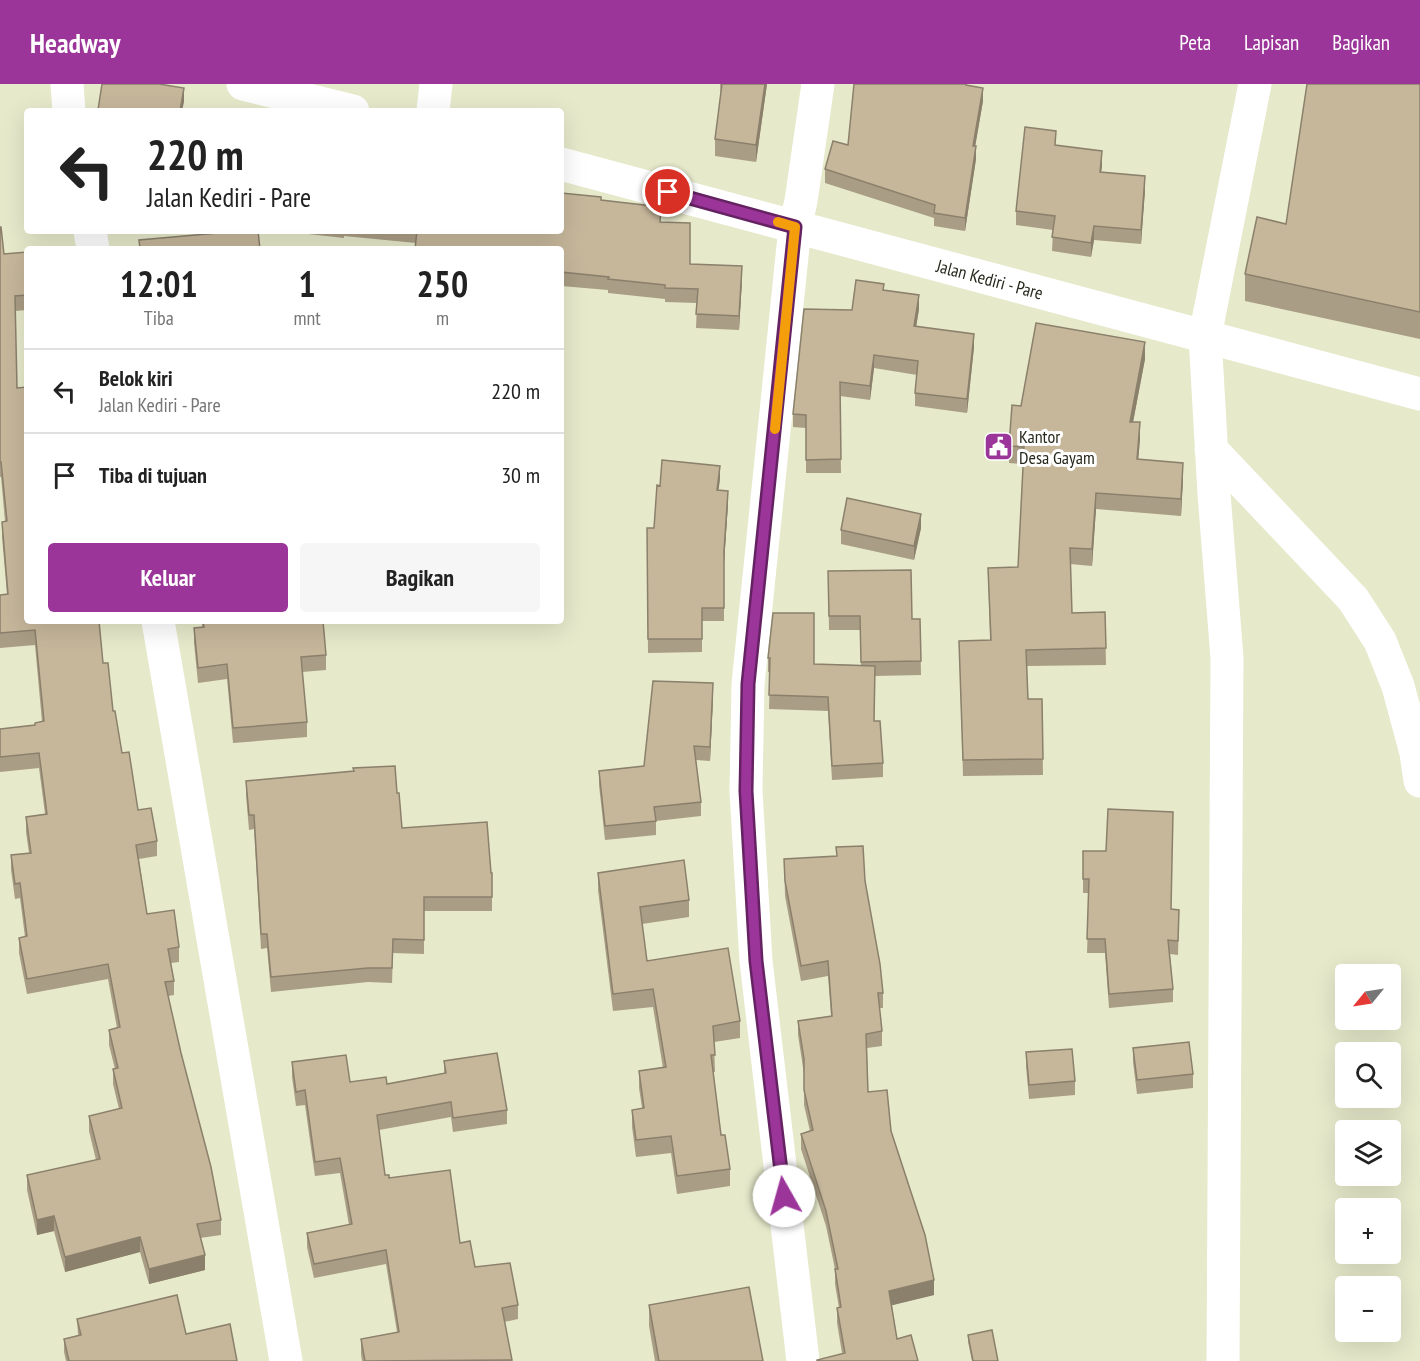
<!DOCTYPE html>
<html lang="id">
<meta charset="utf-8">
<style>
:root{--surface:#fff;--page:#f6f6f6;--text:#222;--muted:#767676;--line:#e0e0e0;--accent:#9b3599}
body{margin:0;font-family:"PT Sans Narrow",sans-serif;background:var(--page);color:var(--text);height:100vh;display:flex;flex-direction:column;font-size:22px;white-space:nowrap}
*{box-sizing:border-box;margin:0}
p{font-size:20px;color:var(--muted)}
.icon{flex:none;width:33px;height:33px;fill:none;stroke:currentColor;stroke-width:2;stroke-linecap:round;stroke-linejoin:round}
.map{position:relative;flex:1;overflow:hidden}
.details{position:absolute;left:24px;top:162px;width:540px;height:378px;display:flex;flex-direction:column;background:var(--surface);border-radius:6px;box-shadow:0 6px 24px #0002}
.details>*{flex:none}
.hud{position:absolute;left:24px;top:24px;width:540px;height:126px;border-radius:6px;box-shadow:0 6px 24px #0002;background:#fff;color:var(--text);overflow:hidden}
.needle{width:39px;rotate:240deg}
.buttons{position:absolute;left:1335px;top:880px;display:grid;gap:12px}
.buttons a{display:grid;place-items:center;width:66px;height:66px;border-radius:6px;background:var(--surface);box-shadow:0 6px 24px #0002;font-size:30px}
.pin{position:absolute;display:grid;place-items:center;width:51px;height:51px;color:#fff;margin:-26px;border:3px solid #fff;border-radius:50%;box-shadow:0 2px 6px #0007}
.me{position:absolute;width:66px;margin:-33px;rotate:353deg;stroke-linejoin:round;filter:drop-shadow(0 0 4px #0008)}
.turn{display:flex;align-items:center;gap:21px;height:126px;padding:0 24px;font-size:27px}
.turn .icon{width:78px;height:78px;stroke-width:2.5}
.turn b{display:block;font-size:42px;line-height:51px}
.eta{display:flex;justify-content:space-evenly;align-items:center;height:102px;text-align:center}
.eta b{font-size:36px;font-weight:700;line-height:42px}
.primary-button{display:flex;gap:12px;margin-top:auto;padding:12px 24px}
.primary-button a{flex:1;height:69px;border-radius:6px;background:var(--accent);color:#fff;font-size:24px;font-weight:700;line-height:69px;text-align:center}
.primary-button a+a{background:var(--page);color:var(--text)}
ul{padding:0;list-style:none}
li{display:flex;align-items:center;gap:18px;height:84px;padding:0 24px;border-top:2px solid var(--line)}
li div{flex:1}
li b{display:block;font-size:22px}
li em{font-style:normal}
header{display:flex;align-items:center;gap:36px;box-sizing:border-box;height:84px;padding:0 30px;background:var(--accent);color:#fff}
header strong{font-size:28px}
nav{display:flex;gap:33px;margin-inline-start:auto;font-size:21px}
.map>svg:first-child{display:block}
.lines{fill:none;stroke-linecap:round;stroke-linejoin:round}
.minor{stroke:#fff;stroke-width:33}
.major{stroke:#fff;stroke-width:33}
.wall{fill:#aa9d85}
.shaded-wall{fill:#8b806c}
.building{fill:#c6b79b;stroke:#8b806c;stroke-width:1.5}
.route-casing{stroke:#652263;stroke-width:15}
.route{stroke:#9b3599;stroke-width:10}
.slow{stroke:#f59e0b;stroke-width:10}
.labels{text-anchor:middle;dominant-baseline:central;stroke-width:6;stroke-linejoin:round;paint-order:stroke}
.street-label{font-size:18px;fill:#28291d;stroke:#fff}
.poi-label{font-size:18px;fill:#28291d;stroke:#fff;text-anchor:start}
</style>
<header>
<strong>Headway</strong>
<nav><a>Peta</a><a>Lapisan</a><a>Bagikan</a></nav>
</header>
<div class="map">
<svg width="1420" height="1277" viewBox="0 0 1420 1277">
<rect width="100%" height="100%" fill="#e6e9ca"/>
<g class="lines">
<path class="minor" d="M67 0 69 27
M433 27 436 0
M90 147 93 165
M1211 365 1353 515 1380 557 1398 602 1416 669 1420 697
M158 537 286 1277
M803 1277 756 877 746 707 748 600 795 143 801 117 818 0
M1223 1277 1227 574 1214 410 1205 252 1255 0"/>
<g class="major">
<path d="M243 0 353 27"/>
<path id="s1" d="M561 80 1420 310"/>
</g>
</g>
<path class="wall" d="M720 0H767L756 78 715 72V55L721 14Z
M1420 0V255L1245 217V190L1286 140Z
M967 1 983 17 975 62 976 75 965 147 934 142V134L825 99V85L848 61Z
M1056 62 1102 81 1101 88 1145 106 1141 160 1094 156 1091 173 1052 167 1053 146 1016 141V127Z
M601 116 661 138 690 180 742 196 739 246 696 244 697 219 665 218V215L608 209V206L561 202V165L416 159 344 152V154L281 147H561Z
M0 143 4 170 27 168V226L15 227 17 304 103 579 122 669 138 726 157 757V772L139 775 147 830 179 863V878L171 879 174 897V911L168 912 181 969 221 1136V1151L200 1154 205 1186 149 1200 140 1168 65 1188 54 1147 37 1151 27 1106V1091L96 1076 89 1047V1032L119 1025 113 1000V985H115L109 961V946L117 944 108 895 27 910 19 869V854L25 853 20 814 15 815 11 786V771L29 769 26 748V733L45 730 39 684 0 688V645L35 641 42 638 35 561 0 564V511L7 510 2 453V438L5 437 1 393H0Z
M884 206 919 225 916 243 974 263 967 329 915 322V309L917 291 874 284 870 316 840 312 841 389H806V344L793 343V330L852 226Z
M1145 275 1133 338 1140 355 1138 375 1183 395 1181 432 1096 425 1092 482 1070 480 1072 529 1105 528 1106 581 1027 582 1028 615H1042L1043 691 963 692 959 557 990 556 988 484 1018 483 1023 380 1009 379V362L1021 322Z
M720 395 718 406 728 420 724 479V537H702V568L648 569 647 444H654Z
M921 444 914 476 841 460V446Z
M828 487 912 535H920L921 591 875 592 874 637 883 679V693L832 696 828 627 769 625 770 588H768V574L814 580 861 581 860 546H829Z
M202 537H323L326 571V586L302 588 307 638V653L233 659 227 595 198 599 194 559V544L202 543Z
M713 613 710 677 696 676 701 718V732L656 737V751L605 756 599 701V687L644 682Z
M246 697 397 709 402 744 491 789H492V827H424V870L393 869 392 899 368 898 271 908 267 864 261 865 254 745 249 746 246 711Z
M1083 767 1171 825 1179 826 1178 871 1170 870 1173 905V918L1109 924 1105 869H1087L1089 809H1083Z
M784 775 865 797 883 909V924H879L882 947V962L867 964 868 1008 891 1047 934 1211 892 1221 897 1255 842 1269 837 1239V1224H839L835 1200V1185L826 1142 801 1065V1050L810 1047 804 1021V990L798 951V937L831 932 828 892 801 897 785 812Z
M598 789 689 816V833L642 840 647 877 740 937V954L714 958 715 988H713L721 1051 730 1085V1102L677 1110 671 1069 636 1073 632 1043V1026L642 1024 639 1004V987L663 984 653 923 613 927 598 806Z
M1133 964 1193 990V1004L1137 1010 1133 978Z
M1026 968 1075 997V1011L1029 1015 1026 982Z
M444 977 507 1026V1040L453 1048 451 1033 379 1046 385 1091 460 1159 475 1183 518 1221V1235L504 1238 512 1277H362L361 1270V1255L397 1248 386 1180 314 1194 307 1163V1149L349 1141 340 1089 315 1092 305 1021 296 1022 292 993V978L350 998 387 1000 444 989Z
M649 1221 763 1277H655L649 1242Z
M77 1235 186 1250 237 1277H66L64 1268V1255L78 1251Z
M992 1246 998 1277H972L968 1258V1251Z"/>
<path class="shaded-wall" d="M765 0H767L756 78V61Z
M184 4V18L182 27H180Z
M983 4V17L973 75V62Z
M976 62V75L965 147V134Z
M1102 67V81L1100 102V88Z
M1145 92V106L1141 160V146Z
M1094 142V156L1091 173V159Z
M742 182V196L739 246V232Z
M919 211V225L914 256V242Z
M974 250V263L967 329V315Z
M1145 258V275L1130 354V338Z
M874 271V284L870 316V302Z
M1140 338V355L1137 392V375Z
M1183 379V395L1181 432V415Z
M720 382V395L717 419V406Z
M728 407V420L724 480V467Z
M1096 409V425L1092 482V465Z
M921 430V444L914 476V462Z
M713 599V613L710 677V663Z
M54 1132V1147L37 1151V1136Z
M140 1153V1168L65 1188V1173Z
M205 1171V1186L149 1200V1185Z
M934 1196V1211L889 1222V1207Z"/>
<path class="building" d="M102 0H159L184 4 180 27H107L98 26Z
M722 0H765L756 61 715 55Z
M854 0H966V1L983 4 973 62H976L965 134 934 129 935 121 825 85 833 57 848 61Z
M1307 0H1420V228L1245 190 1257 133 1286 140Z
M1025 43 1056 47 1055 61 1102 67 1100 88 1145 92 1141 146 1094 142 1091 159 1052 153 1055 132 1016 127Z
M561 109 601 113V116L661 123 660 138 690 139V180L742 182 739 232 696 230 698 205 665 204V201L608 195 609 193 561 188V165H415L417 147H561Z
M0 143H1L4 170 27 168V211L15 212 17 304 27 303V537H99L103 579H108L113 627H115L122 669 129 668 138 726 151 724 157 757 136 761 147 830 174 826 179 863 168 865 174 897 165 898 181 969 211 1083 221 1136 197 1140 205 1171 149 1185 140 1153 65 1173 54 1132 37 1136 27 1091 100 1075 89 1032 122 1024 113 985 118 984 109 946 120 943 108 880 27 895 19 854 27 852 20 799 15 800 11 771 31 769 26 733 47 730 39 669 0 673V645L35 641V639L44 637 35 546 0 549V511L8 510 2 438 7 437 1 378H0Z
M241 147H258L260 165H140L139 156Z
M73 163V165H54Z
M856 196 884 200 883 206 919 211 914 242 974 250 967 315 915 309 918 277 874 271 870 302 840 298 841 375 806 376V331L793 330 804 225 852 226Z
M1036 239 1145 258 1130 338H1140L1137 375 1183 379 1181 415 1096 409 1092 465 1070 464 1072 529 1105 528 1106 564 1026 566 1028 615H1042L1043 675 963 676 959 557 991 556 988 484 1018 483 1024 363 1009 362 1012 321 1021 322Z
M662 376 720 382 717 406 728 407 724 467V524H702V555H648L647 444H654L657 401 660 402Z
M847 414 921 430 914 462 841 446Z
M911 486 912 535H920L921 577 861 578 860 532H829L828 487Z
M773 529H814V580L875 582 874 637H880L883 679 832 682 828 613 769 611 770 574H768Z
M203 537H323L326 571 301 573 307 638 233 644 227 580 198 584 194 544 204 543Z
M653 597 713 599 710 663 694 662 701 718 654 723 656 737 605 742 599 687 644 682Z
M395 682 397 709H399L402 744 487 738 491 789H492V813H424V856L393 855 392 884H368L271 893 267 850H261L254 731H249L246 697 354 687 353 684Z
M1108 725 1173 728 1171 825 1179 826 1178 857 1168 856 1173 905 1109 910 1105 855H1087L1089 795H1083V767H1106Z
M863 762 865 797 880 880 883 909H878L882 947 866 950 868 1008 887 1006 891 1047 925 1151 934 1196 889 1207 897 1255 911 1251 918 1277H817V1276L845 1269 837 1224 841 1223 835 1185H838L826 1127 801 1050 813 1046 804 1006V975L798 937 832 932 828 877 801 882 785 797 784 775 837 772 836 763Z
M684 776 689 816 640 823 647 877 728 864 740 937 713 942 715 971H711L721 1051H725L730 1085 677 1092 671 1052 636 1056 632 1026 644 1024 639 987 666 983 653 905 613 910 598 789Z
M1189 958 1193 990 1137 996 1133 964Z
M1072 965 1075 997 1029 1001 1026 968Z
M497 969 507 1026 453 1034 451 1018 377 1031 385 1091H389V1094L450 1086 460 1159 470 1157 475 1183 510 1179 518 1221 502 1224 512 1276 365 1277 361 1255 399 1248 386 1166 314 1180 307 1149 352 1140 340 1074 315 1078 305 1006 296 1008 292 978 346 971 350 998 386 993 387 1000 446 989 444 977Z
M749 1203 763 1277H659L649 1221Z
M177 1211 186 1250 230 1240 237 1277H69L64 1255 81 1251 77 1235Z
M992 1246 998 1277H973L968 1251Z"/>
<g class="lines">
<defs>
<path id="route" d="M668 108 795 143 748 600 746 707 756 877 784 1112"/>
</defs>
<use href="#route" class="route-casing"/>
<use href="#route" class="route"/>
<path class="slow" d="M775 345 795 143 778 138"/>
</g>
<defs>
<symbol id="civic-square" viewBox="-11 -11 22 22"><rect x="-9" y="-9" width="18" height="18" rx="4" fill="#9b3599" stroke="#fff"/><path d="M-.6-6.5H3V-4.5H.6V-3L4-1V1h2V6H-6V1h2V-1L-.6-3ZM-1.2 2.5V6h2.4V2.5Z" fill="#fff"/></symbol>
</defs>
<g fill-rule="evenodd">
<use href="#civic-square" x="982" y="346" width="33" height="33"/>
</g>
<g class="labels">
<g class="street-label">
<text stroke="none"><textPath href="#s1" startOffset="444">Jalan Kediri - Pare</textPath></text>
</g>
<g class="poi-label">
<text x="1019" y="352">Kantor<tspan x="1019" dy="21">Desa Gayam</tspan></text>
</g>
</g>
</svg>
<div class="buttons">
<a><svg class="needle" viewBox="-14 -14 28 28"><path d="M0-13l5 13h-10z" fill="#e53935"/><path d="M0 13l5-13h-10z" fill="#767676"/></svg></a>
<a><svg class="icon" aria-label="search" viewBox="0 0 24 24"><circle cx="10" cy="10" r="6"/><path d="M15 15l6 6"/></svg></a>
<a><svg class="icon" aria-label="layers" viewBox="0 0 24 24"><path d="M12 4l9 5-9 5-9-5zM3 14l9 5 9-5"/></svg></a>
<a>+</a>
<a>−</a>
</div>
<div class="pin" style="left:668px;top:108px;background:#d93025"><svg class="icon" aria-label="arrive" viewBox="0 0 24 24"><path d="M6 21V4h12l-3 4 3 4H6"/></svg></div>
<svg class="me" style="left:784px;top:1112px" viewBox="-20 -20 40 40"><circle r="19" fill="#fff"/><path d="M0-13L10 11 0 6-10 11z" fill="#9b3599"/></svg>
<div class="hud">
<div class="turn"><svg class="icon" aria-label="left" viewBox="0 0 24 24"><path d="M17 20v-9H6M10 6l-5 5 5 5"/></svg><div><b>220 m</b>Jalan Kediri - Pare</div></div>
</div>
<section class="details">
<div class="eta">
<div><b>12:01</b><p>Tiba</p></div>
<div><b>1</b><p>mnt</p></div>
<div><b>250</b><p>m</p></div>
</div>
<ul>
<li><svg class="icon" aria-label="left" viewBox="0 0 24 24"><path d="M17 20v-9H6M10 6l-5 5 5 5"/></svg><div><b>Belok kiri</b><p>Jalan Kediri - Pare</p></div><em>220 m</em></li>
<li><svg class="icon" aria-label="arrive" viewBox="0 0 24 24"><path d="M6 21V4h12l-3 4 3 4H6"/></svg><div><b>Tiba di tujuan</b></div><em>30 m</em></li>
</ul>
<div class="primary-button"><a>Keluar</a><a>Bagikan</a></div>
</section>
</div>
